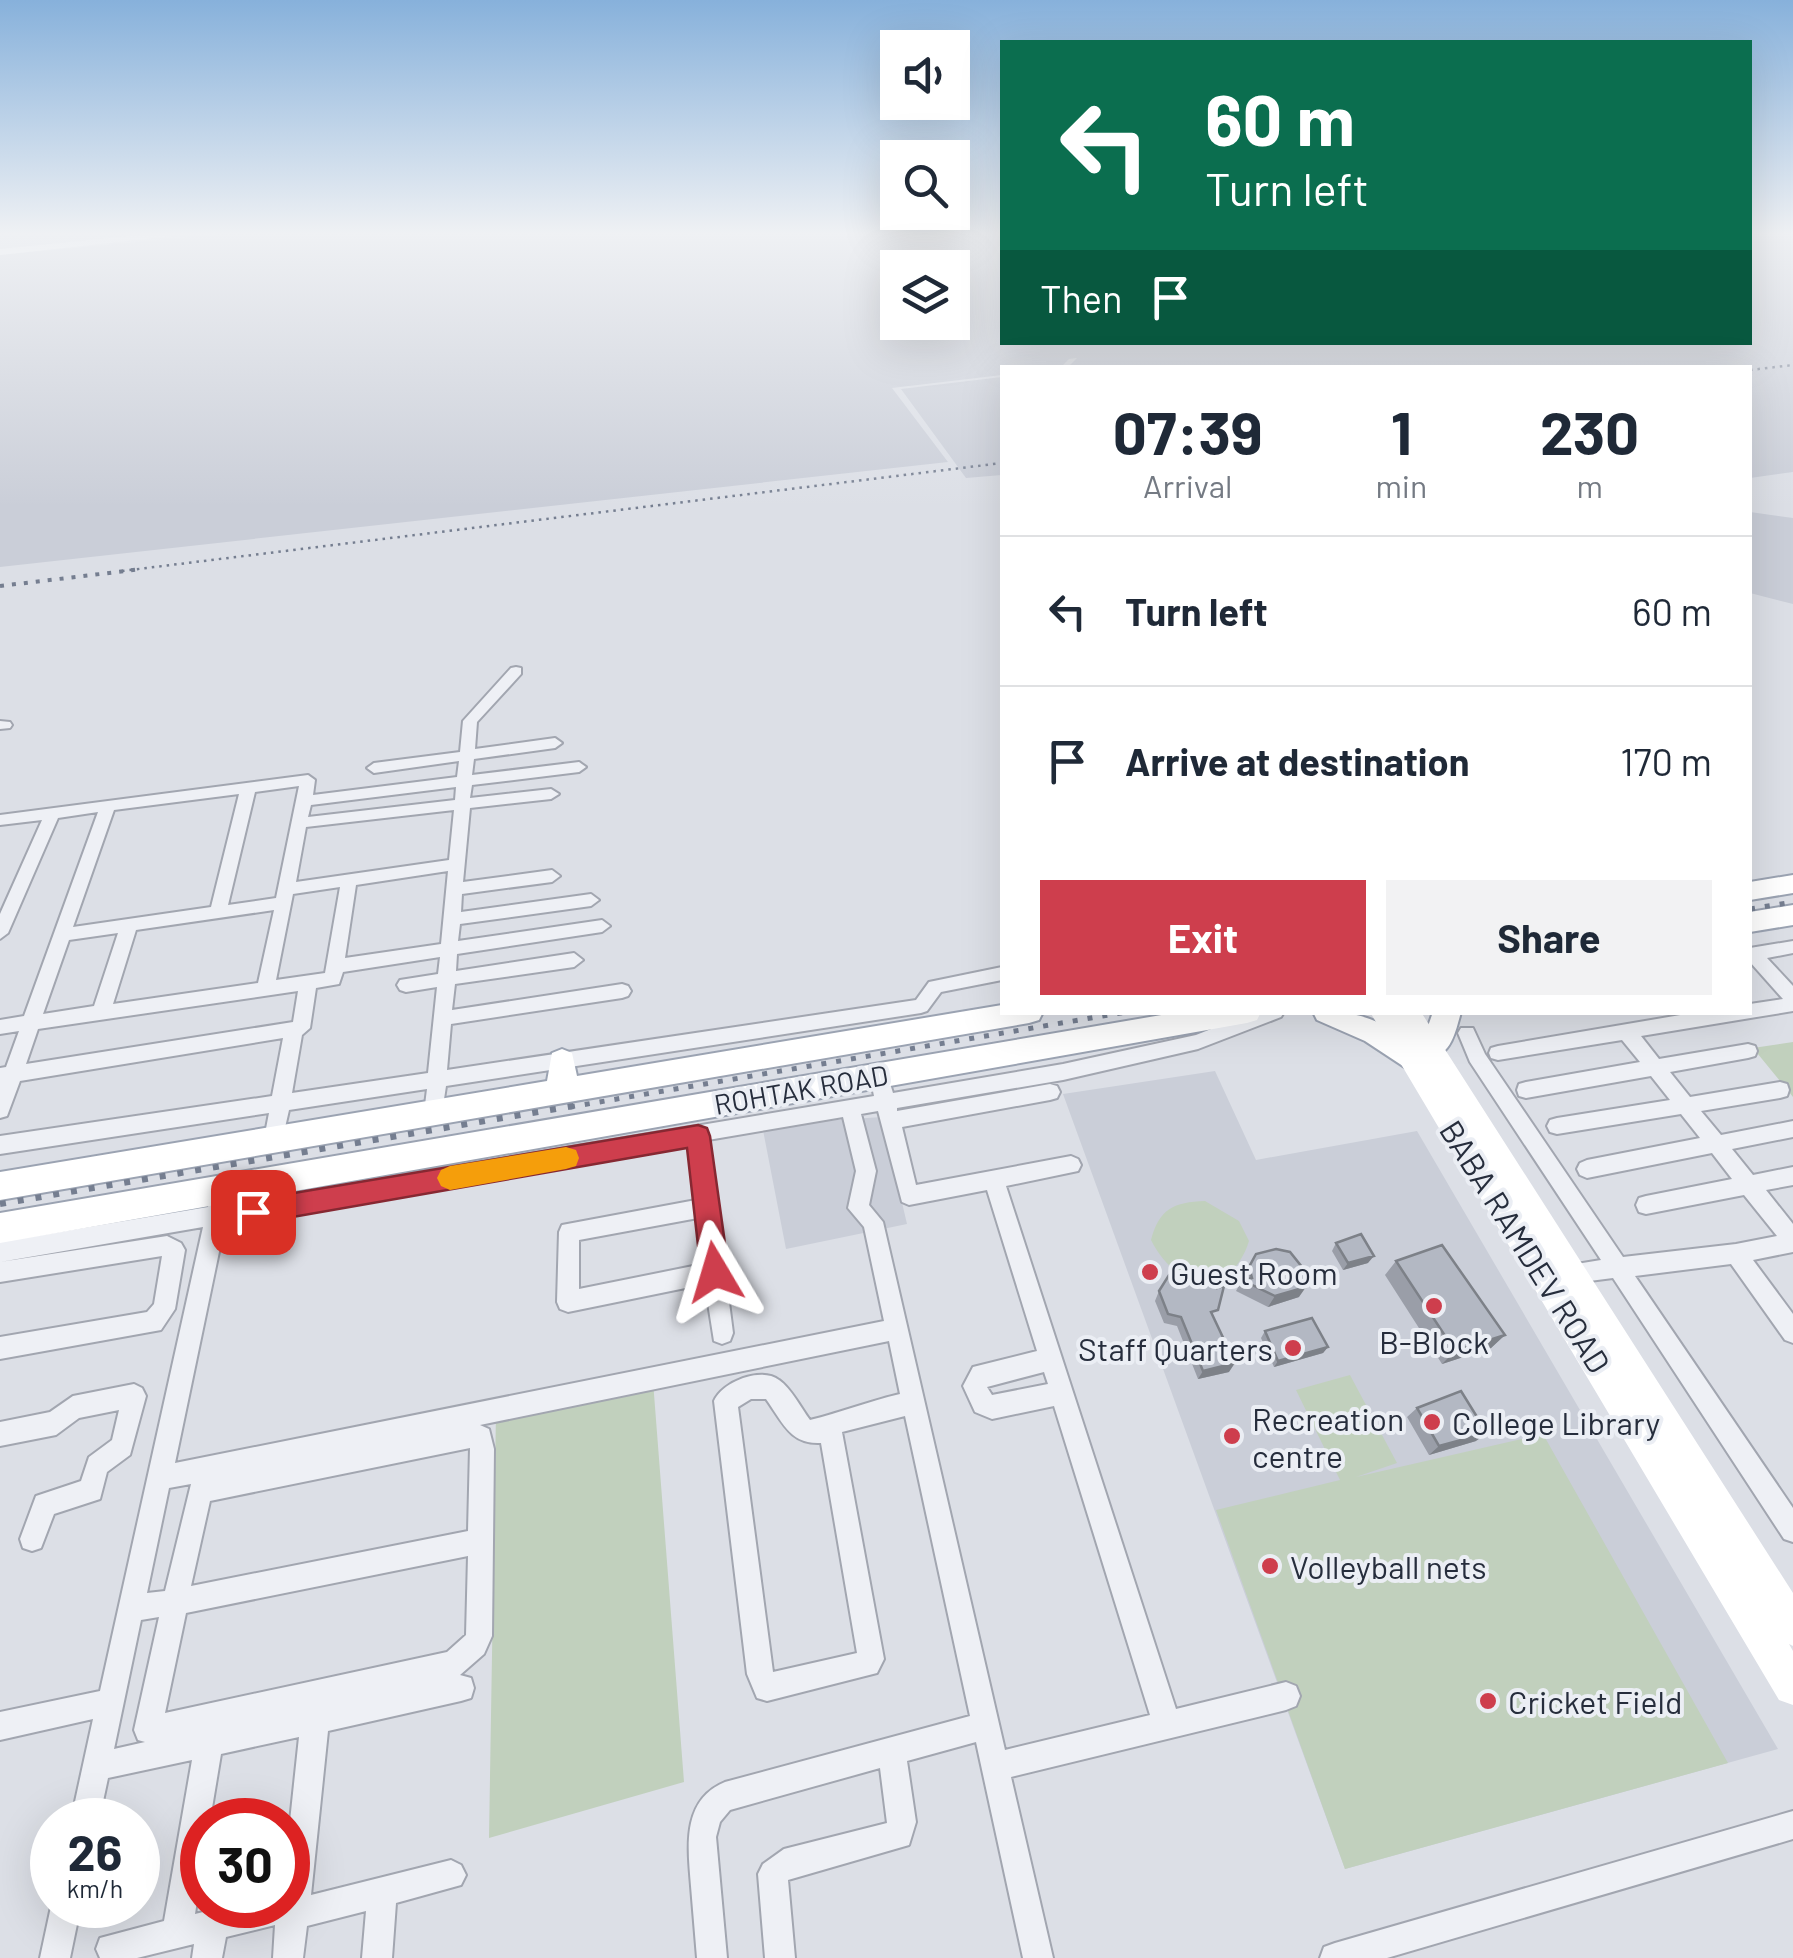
<!DOCTYPE html>
<style>
:root{--surface:#fff;--page:#f2f2f3;--text:#1f2937;--muted:#747a83;--line:#e0e1e3;--accent:#ce3e4d}
body{margin:0;font-family:Barlow,sans-serif;background:var(--page);color:var(--text);height:100vh;display:flex;flex-direction:column;font-size:38px;white-space:nowrap}
*{box-sizing:border-box;margin:0}
p{font-size:32px;color:var(--muted)}
.icon{flex:none;width:55px;height:55px;fill:none;stroke:currentColor;stroke-width:2;stroke-linecap:round;stroke-linejoin:round}
.map{position:relative;flex:1;overflow:hidden}
.details{position:absolute;left:1000px;top:365px;width:752px;height:650px;display:flex;flex-direction:column;background:var(--surface);border-radius:0px;box-shadow:0 10px 40px #0002}
.details>*{flex:none}
.hud{position:absolute;left:1000px;top:40px;width:752px;height:305px;border-radius:0px;box-shadow:0 10px 40px #0002;background:#0b6e4f;color:#fff;overflow:hidden}
.buttons{position:absolute;left:880px;top:30px;display:grid;gap:20px}
.buttons a{display:grid;place-items:center;width:90px;height:90px;border-radius:0px;background:var(--surface);box-shadow:0 10px 40px #0002;font-size:50px}
.speed{position:absolute;left:30px;top:1798px;display:flex;gap:20px;font-size:50px;font-weight:700;text-align:center}
.speed>*{display:grid;place-content:center;width:130px;height:130px;border-radius:50%;background:var(--surface);box-shadow:0 10px 40px #0002;line-height:1}
.speed small{font-size:25px;font-weight:400}
.speed .limit{border:15px solid #d22;background:#fff;color:#111}
.pin{position:absolute;display:grid;place-items:center;width:85px;height:85px;color:#fff;margin:-42px;border-radius:20px;box-shadow:0 5px 15px #0006}
.me{position:absolute;width:110px;margin:-55px;rotate:353deg;stroke-linejoin:round;filter:drop-shadow(0 0 8px #0008)}
.turn{display:flex;align-items:center;gap:35px;height:210px;padding:0 40px;font-size:45px}
.turn .icon{width:130px;height:130px;stroke-width:2.5}
.turn b{display:block;font-size:70px;line-height:85px}
.then{display:flex;align-items:center;height:95px;padding:0 40px;background:#0003;gap:20px;font-size:38px}
.eta{display:flex;justify-content:space-evenly;align-items:center;height:170px;text-align:center}
.eta b{font-size:60px;font-weight:700;line-height:70px}
.button{display:flex;gap:20px;margin-top:auto;padding:20px 40px}
.button a{flex:1;height:115px;border-radius:0px;background:var(--accent);color:#fff;font-size:40px;font-weight:700;line-height:115px;text-align:center}
.button a+a{background:var(--page);color:var(--text)}
ul{padding:0;list-style:none}
li{display:flex;align-items:center;gap:30px;height:150px;padding:0 40px;border-top:2px solid var(--line)}
li div{flex:1}
li b{display:block;font-size:38px}
li em{font-style:normal}
.map>svg:first-child{display:block}
.built{fill:#caced8;fill-rule:evenodd}
.green{fill:#c1d0bd}
.lines{fill:none;stroke-linecap:round;stroke-linejoin:round}
.street-casing{stroke:#a2a6b0;stroke-width:4}
.primary-casing{stroke:#9ba3b2;stroke-width:4}
.street{fill:#eef0f5;fill-rule:evenodd}
.secondary{fill:#fff;fill-rule:evenodd}
.primary{fill:#fff;fill-rule:evenodd}
.rail-far3{stroke:#757e90;stroke-width:2.5;stroke-dasharray:2.5 5;stroke-linecap:butt}
.rail-far2{stroke:#757e90;stroke-width:4;stroke-dasharray:4 8;stroke-linecap:butt}
.rail-far1{stroke:#757e90;stroke-width:5;stroke-dasharray:5 10;stroke-linecap:butt}
.rail{stroke:#757e90;stroke-width:6;stroke-dasharray:6 12;stroke-linecap:butt}
.wall{fill:#9a9ea8}
.shaded-wall{fill:#7d8188}
.building{fill:#b3b8c3;stroke:#7d8188;stroke-width:2.5}
.route{fill:#ce3e4d;stroke:#862832;stroke-width:2.5}
.slow{fill:#f59e0b}
.poi-dot{fill:#ce3e4d;stroke:#ebeef4;stroke-width:4}
.labels{text-anchor:middle;dominant-baseline:central;stroke-width:8;stroke-linejoin:round;paint-order:stroke}
.street-label{font-size:28px;fill:#262d3c;stroke:#ebeef4}
.near-street-label{font-size:32px;fill:#262d3c;stroke:#ebeef4}
.near-poi-label{font-size:32px;fill:#262d3c;stroke:#ebeef4;text-anchor:start}
</style>
<div class="map">
<svg width="1793" height="1958" viewBox="0 0 1793 1958">
<rect width="100%" height="100%" fill="#dcdfe6"/>
<path class="built" d="M232 233H1002V342L1217 344 1750 342V233H1793V472L1750 478V368L1068 367 1077 358 1069 359 1061 367 1002 368V375L892 388 948 462 0 567V255ZM898 268H952V322H898Z
M1002 377V475L966 478 901 389Z
M1750 512 1793 518V604L1750 593Z
M1215 1071 1256 1160 1417 1131 1778 1749 1345 1869 1063 1094Z
M882 1117 907 1224 786 1249 762 1125Z"/>
<path class="green" d="M1793 1042V1097L1753 1048Z
M1205 1201 1239 1221 1249 1241C1230 1301 1175 1289 1151 1240 1159 1209 1174 1202 1205 1201Z
M1350 1375 1397 1463 1356 1477 1543 1434 1728 1763 1345 1869 1216 1510 1340 1480 1296 1390Z
M653 1381 684 1782 489 1838 496 1412Z"/>
<g class="lines">
<defs>
<path id="street" d="M516 667 521 668V674L477 722 475 749 555 738 562 743 555 748 474 759 472 775 579 762 586 767 579 772 472 785 470 798 551 789 559 794 551 799 470 808 463 882 552 870 560 876 552 882 462 894 461 912 591 894 599 900 591 906 460 924 458 941 602 920 610 926 602 932 457 954 456 971 574 953 583 960 574 967 455 984 452 1010 622 984 628 986 631 991 628 996 622 998 451 1024 447 1070 916 1000 929 982 1002 967V980L941 992 927 1011 921 1013 446 1086 441 1119 434 1121 427 1119 424 1113 427 1089 289 1110 281 1145 274 1147 267 1145 264 1139 269 1113 0 1154V1136L272 1096 283 1038 20 1081 7 1116 0 1118V1068L6 1067 19 1031 0 1034V1020L24 1016 98 812 58 818 8 933 0 939V914L42 820 0 825V815L308 775 315 780 313 795 457 777 459 761 374 773 367 768 374 763 460 752 463 721 511 668ZM299 786 276 898 228 905 255 792ZM456 787 455 800 308 817 311 805ZM239 794 211 907 73 927 114 810ZM454 810 449 860 296 882 306 827ZM448 871 441 944 345 958 356 885ZM340 887 325 973 276 980 293 894ZM274 910 258 983 113 1004 136 930ZM118 933 94 1006 43 1014 69 940ZM440 957 438 974 400 980 397 985 400 990 406 992 437 987 428 1073 292 1093 302 1035 310 1028 316 988 339 984 343 972ZM298 991 293 1022 26 1064 38 1029Z
M0 721 10 722 12 725 10 728 0 729Z
M1793 941V953L1767 958 1793 986V1011L1641 1036 1659 1059 1748 1044 1755 1046 1757 1051 1755 1056 1748 1058 1670 1072 1690 1097 1780 1082 1787 1084 1789 1090 1787 1096 1780 1098 1701 1111 1721 1135 1793 1121V1137L1732 1149 1753 1175 1793 1167V1185L1766 1190 1793 1224V1252L1753 1260 1793 1314V1343L1785 1340 1731 1264 1635 1276 1793 1508V1542L1784 1539 1613 1278 1566 1284 1558 1281 1555 1274 1558 1267 1601 1260 1470 1062 1458 1033 1461 1028H1473L1485 1054 1623 1257 1736 1244 1777 1236 1744 1195 1646 1214 1639 1212 1636 1205 1639 1198 1646 1196 1732 1179 1712 1153 1587 1178 1580 1175 1577 1169 1580 1163 1587 1160 1700 1138 1681 1114 1557 1134 1550 1132 1547 1126 1550 1120 1557 1118 1670 1100 1651 1076 1526 1098 1519 1096 1517 1090 1519 1084 1526 1082 1640 1062 1622 1040 1498 1060 1491 1058 1489 1053 1491 1048 1498 1046 1698 1012H1750V1004L1783 999 1750 962V948Z
M1254 1012H1284L1281 1017 1198 1049 1063 1080 897 1108V1111L1050 1084 1057 1086 1060 1092 1057 1098 1050 1100 902 1127 916 1185 1071 1156 1078 1159 1081 1165 1078 1171 1006 1186 1176 1709 1286 1682 1296 1686 1300 1696 1296 1706 1286 1710 1011 1777 1053 1958H1023L976 1742 907 1761 916 1822 909 1845 788 1880 795 1958H765L758 1874 763 1864 784 1849 887 1823 880 1768 730 1810 720 1822 716 1837 727 1958H697C695 1934 693 1910 691 1886 688 1848 681 1800 725 1782L970 1716 905 1416 842 1432 884 1659 877 1673 767 1701 757 1698 747 1674 714 1401C722 1382 761 1366 779 1380 791 1388 801 1408 810 1420 839 1413 870 1401 900 1394L889 1341 480 1425 489 1429 494 1449 492 1636 484 1654 460 1675 471 1678 474 1688 471 1698 461 1701 328 1731 311 1895 451 1860 461 1865 466 1875 461 1885 396 1903 392 1958H362L366 1911 307 1926 303 1958H273L275 1925 226 1937 222 1958H192L194 1944 137 1958H100L96 1949 100 1938 164 1921 192 1760 108 1778 99 1820H71L93 1719 0 1740V1712L100 1691 203 1227 0 1262V1242L208 1207 215 1183 222 1180 229 1183 232 1189 229 1204 874 1096 870 1076 872 1071 879 1068 886 1071 893 1093 1063 1064 1196 1035ZM878 1111 902 1202 909 1205 987 1190 1037 1351 973 1367 963 1386 975 1412 992 1419 1054 1406 1150 1715 1005 1750 883 1222 869 1205 876 1171 861 1114ZM843 1117 856 1171 848 1208 864 1227 884 1321 175 1463 225 1223 689 1144 696 1200 562 1225 559 1232 557 1302 560 1309 568 1312 705 1284 714 1341 722 1344 730 1341 733 1333 708 1140ZM698 1218 703 1264 579 1289V1240ZM1044 1372 1048 1384 992 1395 987 1387ZM751 1399H766C782 1421 790 1445 821 1443L857 1653 773 1672 738 1407ZM470 1448 468 1531 191 1586 210 1501ZM191 1484 165 1591 147 1593 169 1488ZM468 1556 466 1635 447 1652 165 1713 186 1613ZM159 1617 134 1730 138 1740 145 1742 114 1749 141 1620ZM299 1737 288 1840V1905H232L195 1914 202 1868V1820H210L221 1754Z
M167 1236 181 1243 185 1250 175 1309 161 1330 0 1359V1337L147 1312 154 1304 162 1256 0 1282V1262Z
M134 1384 142 1388 146 1396 130 1455 107 1472 100 1499 54 1514 41 1548 32 1551 23 1548 20 1539 36 1496 81 1481 89 1457 112 1440 119 1410 79 1418 56 1435 0 1446V1422L50 1412 73 1396Z
M1793 1811V1839L1387 1958H1320L1324 1947 1335 1943Z
M52 1902V1905H81L70 1958H40Z"/>
<path id="primary" d="M1793 875V893L1750 900V882Z
M1793 905V925L1750 932V912Z
M1002 1005V1012H1043L1039 1020 1029 1023 0 1200V1172L547 1081 552 1053 562 1049 572 1053 577 1076Z
M1179 1012H1261L1257 1020 1247 1023 0 1243V1213Z
M1313 1012C1364 1012 1374 1017 1415 1047L1426 1032 1433 1012H1461C1455 1034 1450 1060 1423 1058L1419 1066 1409 1070 1365 1041 1317 1020Z"/>
</defs>
<use href="#street" class="street-casing"/>
<use href="#primary" class="primary-casing"/>
<use href="#street" class="street"/>
<path class="secondary" d="M161 233H200L0 255V249Z
M1370 1012H1421L1793 1593V1646L1789 1644 1793 1651V1705L1779 1700Z"/>
<use href="#primary" class="primary"/>
<path class="rail-far3" d="M1750 370 1793 365
M122 571 1002 463"/>
<path class="rail-far2" d="M0 586 142 569"/>
<path class="rail-far1" d="M1750 909 1793 902
M570 1107 1126 1012"/>
<path class="rail" d="M0 1204 585 1104"/>
</g>
<path class="wall" d="M1336 1243 1368 1263 1343 1270 1332 1251Z
M1256 1254 1299 1297 1268 1307 1236 1291 1242 1280H1244L1243 1277Z
M1396 1261 1505 1335 1491 1348 1442 1364 1385 1275Z
M1159 1291 1214 1318 1229 1372 1198 1379 1177 1326 1164 1323 1155 1301Z
M1265 1331 1328 1347 1323 1353 1274 1367 1261 1338Z
M1417 1408 1476 1441 1429 1455 1407 1417Z"/>
<path class="shaded-wall" d="M1374 1256 1368 1263 1343 1270 1348 1263Z
M1306 1287 1299 1297 1268 1307 1275 1296Z
M1505 1335 1491 1348 1442 1364 1455 1351Z
M1328 1347 1323 1353 1274 1367 1278 1361Z
M1235 1363 1229 1372 1198 1379 1203 1371Z
M1487 1433 1476 1441 1429 1455 1439 1446Z"/>
<path class="building" d="M1361 1234 1374 1256 1348 1263 1336 1243Z
M1442 1245 1505 1335 1455 1351 1396 1261Z
M1276 1249 1290 1252 1306 1272V1287L1275 1296 1242 1280 1252 1278 1249 1267 1256 1254Z
M1187 1270 1212 1278 1217 1288 1224 1286 1218 1310 1211 1312 1235 1363 1203 1371 1181 1317 1168 1314 1159 1291 1169 1275Z
M1312 1318 1328 1347 1278 1361 1265 1331Z
M1461 1391 1487 1433 1439 1446 1417 1408Z"/>
<linearGradient id="sky" x2="0" y2="1"><stop stop-color="#87b1db"/><stop offset="0.46" stop-color="#eff1f4"/><stop offset="1" stop-color="#eff1f4" stop-opacity="0"/></linearGradient>
<rect width="1793" height="507" fill="url(#sky)"/>
<path class="route" d="M698 1125 707 1128 710 1136 729 1272 725 1281 715 1285 705 1281 701 1272 687 1148 253 1224 243 1220 239 1212 243 1203 253 1200Z"/>
<path class="slow" d="M566 1147 576 1150 579 1158 576 1166 566 1169 450 1190 441 1186 437 1178 441 1170 450 1166Z"/>
<g class="poi-dot">
<circle cx="1150" cy="1272" r="10"/>
<circle cx="1434" cy="1306" r="10"/>
<circle cx="1293" cy="1348" r="10"/>
<circle cx="1432" cy="1422" r="10"/>
<circle cx="1232" cy="1436" r="10"/>
<circle cx="1270" cy="1566" r="10"/>
<circle cx="1488" cy="1701" r="10"/>
</g>
<g class="labels">
<g class="street-label">
<text transform="translate(801 1089) rotate(-10)">ROHTAK ROAD</text>
</g>
<g class="near-street-label">
<text transform="translate(1526 1246) rotate(58)">BABA RAMDEV ROAD</text>
</g>
<g class="near-poi-label">
<text x="1170" y="1272">Guest Room</text>
<text x="1434" y="1341" text-anchor="middle">B-Block</text>
<text x="1273" y="1348" text-anchor="end">Staff Quarters</text>
<text x="1252" y="1418">Recreation<tspan x="1252" dy="37">centre</tspan></text>
<text x="1452" y="1422">College Library</text>
<text x="1290" y="1566">Volleyball nets</text>
<text x="1508" y="1701">Cricket Field</text>
</g>
</g>
</svg>
<div class="buttons">
<a><svg class="icon" aria-label="sound" viewBox="0 0 24 24"><path d="M4 9h4l5-4v14l-5-4H4zM17 9q2 3 0 6"/></svg></a>
<a><svg class="icon" aria-label="search" viewBox="0 0 24 24"><circle cx="10" cy="10" r="6"/><path d="M15 15l6 6"/></svg></a>
<a><svg class="icon" aria-label="layers" viewBox="0 0 24 24"><path d="M12 4l9 5-9 5-9-5zM3 14l9 5 9-5"/></svg></a>
</div>
<div class="speed"><div>26<small>km/h</small></div><div class="limit">30</div></div>
<div class="pin" style="left:253px;top:1212px;background:#d93025"><svg class="icon" aria-label="arrive" viewBox="0 0 24 24"><path d="M6 21V4h12l-3 4 3 4H6"/></svg></div>
<svg class="me" style="left:715px;top:1272px" viewBox="-20 -20 40 40"><path d="M0-17L14 15 0 8-14 15z" fill="#ce3e4d" stroke="#fff" stroke-width="4"/></svg>
<div class="hud">
<div class="turn"><svg class="icon" aria-label="left" viewBox="0 0 24 24"><path d="M17 20v-9H6M10 6l-5 5 5 5"/></svg><div><b>60 m</b>Turn left</div></div>
<div class="then">Then<svg class="icon" aria-label="arrive" viewBox="0 0 24 24"><path d="M6 21V4h12l-3 4 3 4H6"/></svg></div>
</div>
<section class="details">
<div class="eta">
<div><b>07:39</b><p>Arrival</p></div>
<div><b>1</b><p>min</p></div>
<div><b>230</b><p>m</p></div>
</div>
<ul>
<li><svg class="icon" aria-label="left" viewBox="0 0 24 24"><path d="M17 20v-9H6M10 6l-5 5 5 5"/></svg><div><b>Turn left</b></div><em>60 m</em></li>
<li><svg class="icon" aria-label="arrive" viewBox="0 0 24 24"><path d="M6 21V4h12l-3 4 3 4H6"/></svg><div><b>Arrive at destination</b></div><em>170 m</em></li>
</ul>
<div class="button"><a>Exit</a><a>Share</a></div>
</section>
</div>
